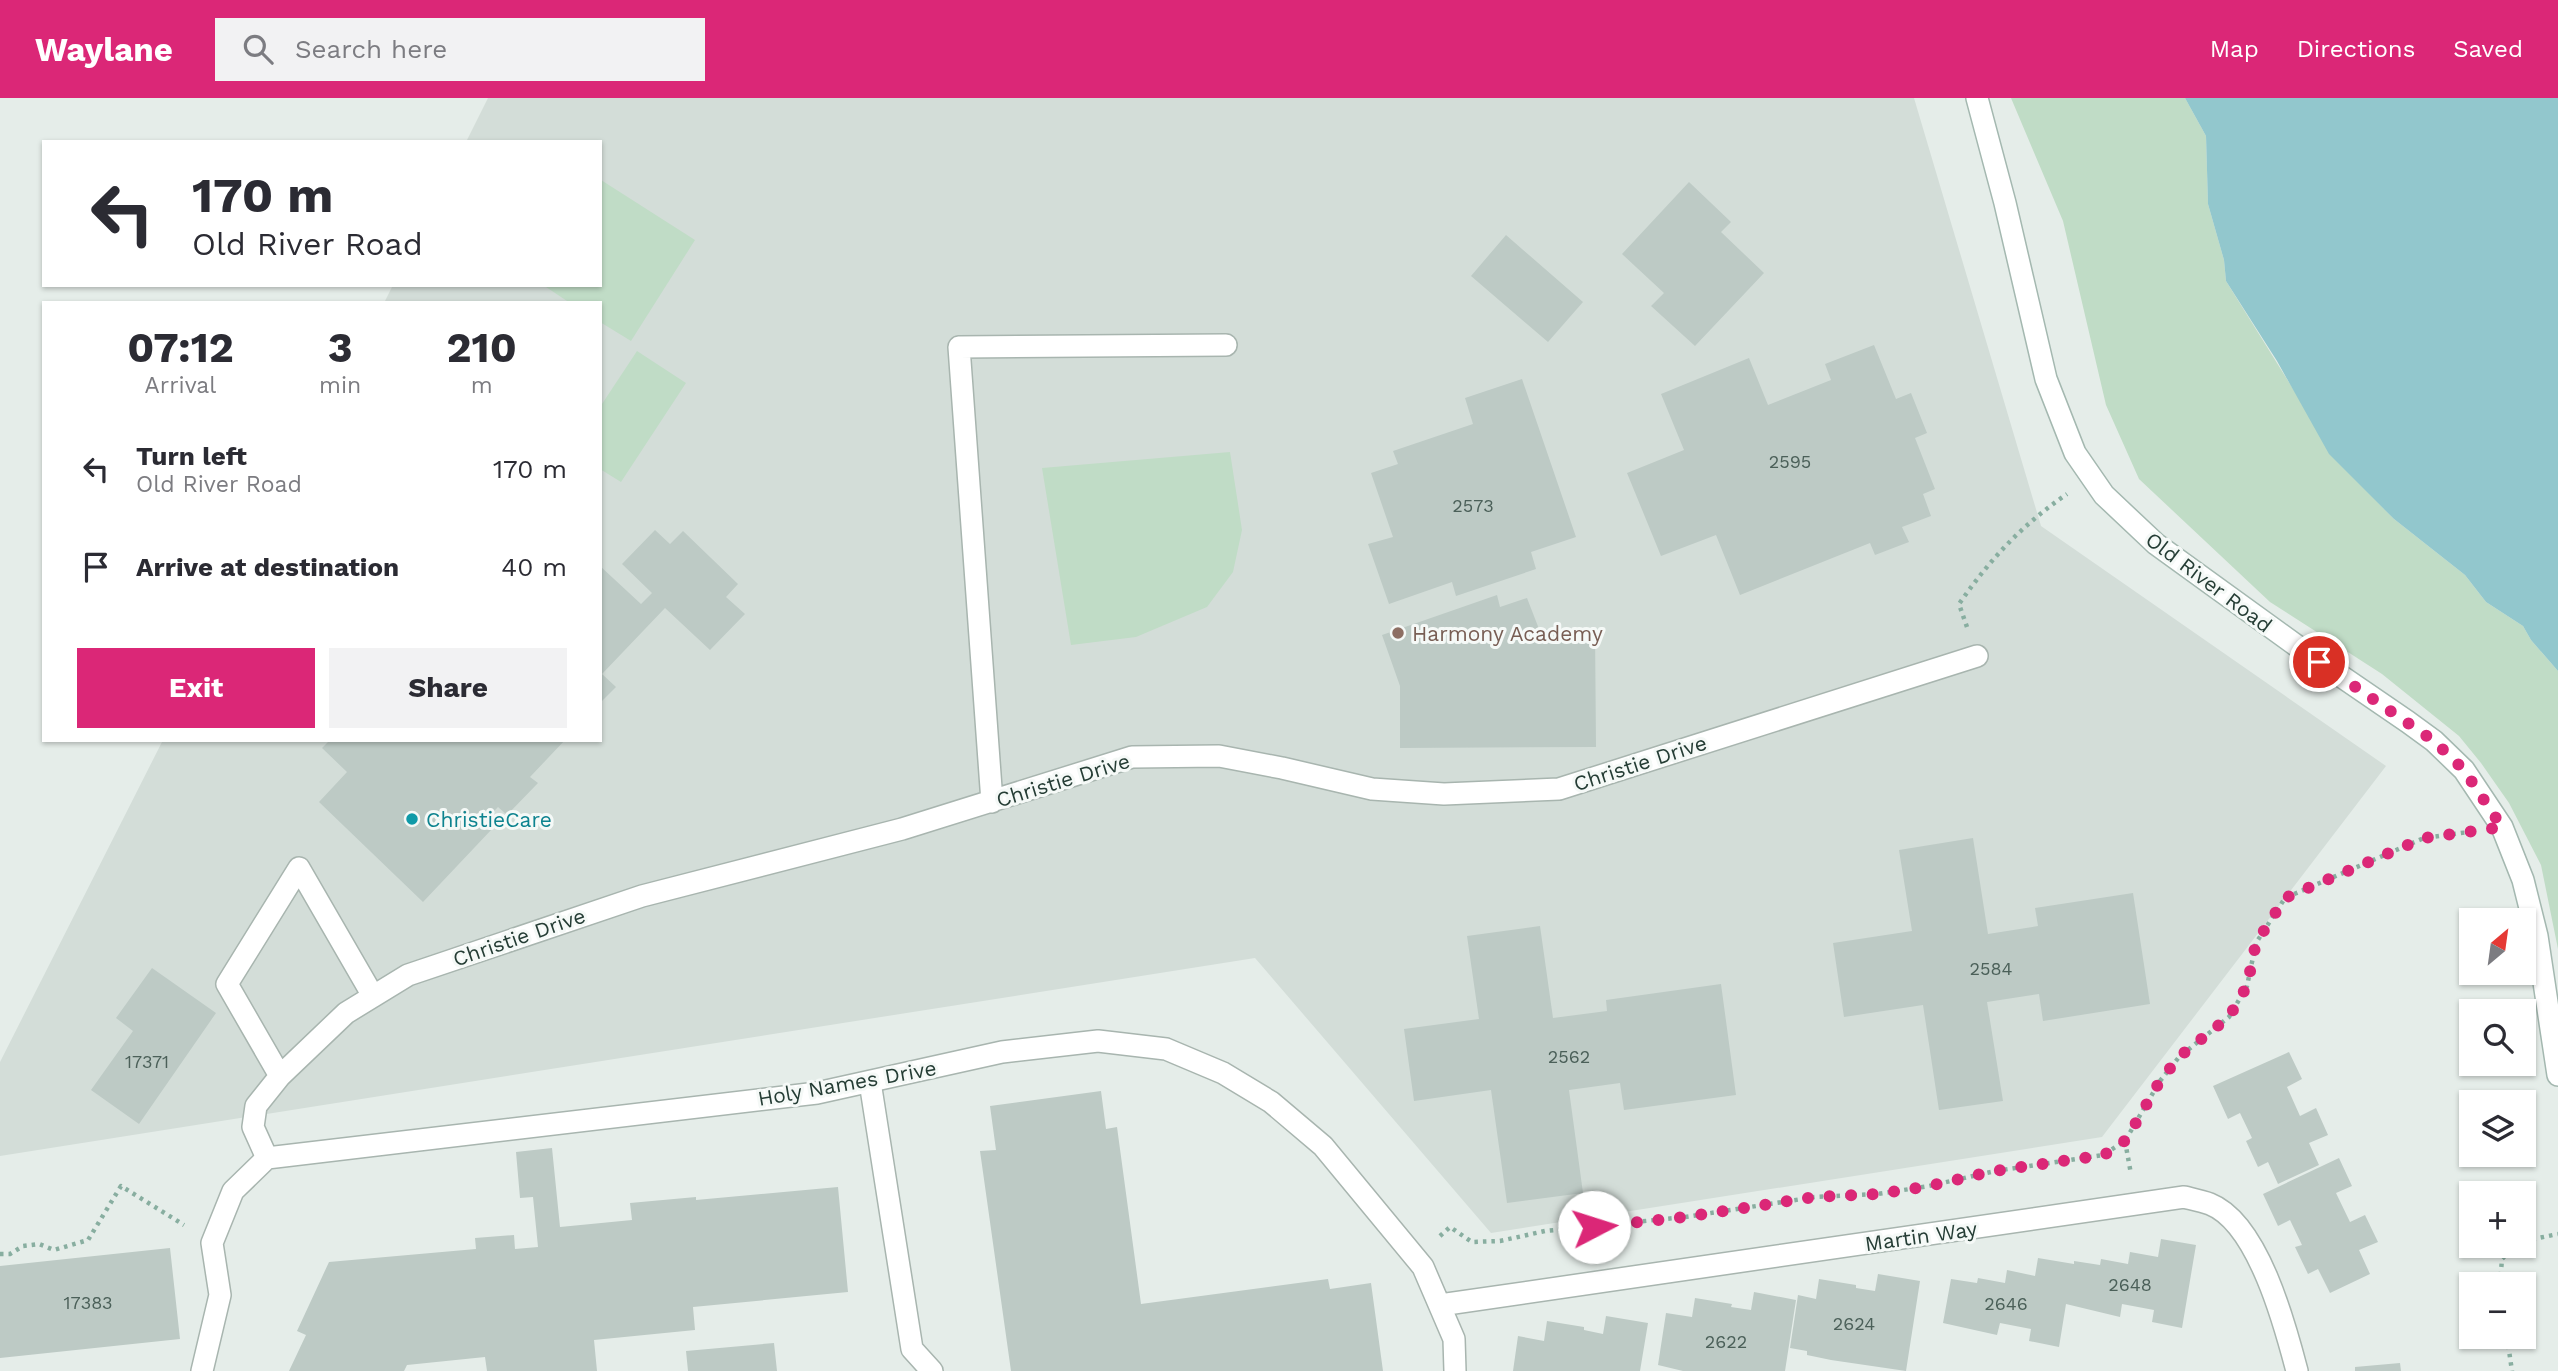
<!DOCTYPE html>
<meta charset="utf-8">
<style>
:root{--surface:#fff;--page:#f2f2f3;--text:#2b2b33;--muted:#7c7c81;--accent:#db2777}
body{margin:0;font-family:"Work Sans",sans-serif;background:var(--page);color:var(--text);height:100vh;display:flex;flex-direction:column;font-size:26px;white-space:nowrap}
*{box-sizing:border-box;margin:0}
p{font-size:23px;color:var(--muted)}
.icon{flex:none;width:38px;height:38px;fill:none;stroke:currentColor;stroke-width:2;stroke-linecap:round;stroke-linejoin:round}
.map{position:relative;flex:1;overflow:hidden}
.drawer{position:absolute;left:42px;top:203px;width:560px;height:441px;display:flex;flex-direction:column;background:var(--surface);border-radius:0px;box-shadow:0 2px 5px #0004}
.drawer>*{flex:none}
.hud{position:absolute;left:42px;top:42px;width:560px;height:147px;border-radius:0px;box-shadow:0 2px 5px #0004;background:#fff;color:var(--text);overflow:hidden}
.needle{width:46px;rotate:29deg}
.buttons{position:absolute;left:2459px;top:810px;display:grid;gap:14px}
.buttons a{display:grid;place-items:center;width:77px;height:77px;border-radius:0px;background:var(--surface);box-shadow:0 2px 5px #0004;font-size:35px}
.pin{position:absolute;display:grid;place-items:center;width:60px;height:60px;color:#fff;margin:-30px;border:4px solid #fff;border-radius:50%;box-shadow:0 2px 7px #0007}
.me{position:absolute;width:77px;margin:-38px;rotate:85deg;stroke-linejoin:round;filter:drop-shadow(0 0 5px #0008)}
.turn{display:flex;align-items:center;gap:24px;height:147px;padding:0 35px;font-size:32px}
.turn .icon{width:91px;height:91px;stroke-width:2.5}
.turn b{display:block;font-size:49px;line-height:60px}
.eta{display:flex;justify-content:space-evenly;align-items:center;height:119px;text-align:center}
.eta b{font-size:42px;font-weight:700;line-height:49px}
.button{display:flex;gap:14px;margin-top:auto;padding:14px 35px}
.button a{flex:1;height:80px;border-radius:0px;background:var(--accent);color:#fff;font-size:28px;font-weight:700;line-height:80px;text-align:center}
.button a+a{background:var(--page);color:var(--text)}
ul{padding:0;list-style:none}
li{display:flex;align-items:center;gap:21px;height:98px;padding:0 35px}
li div{flex:1}
li b{display:block;font-size:26px}
li em{font-style:normal}
header{display:flex;align-items:center;gap:42px;box-sizing:border-box;height:98px;padding:0 35px;background:var(--accent);color:#fff}
header strong{font-size:33px}
nav{display:flex;gap:38px;margin-inline-start:auto;font-size:24px}
.search{width:490px;height:63px;background:var(--page);display:flex;align-items:center;gap:18px;box-sizing:border-box;padding:0 24px;border-radius:0px;color:var(--muted);font-size:26px}
.map>svg:first-child{display:block}
.built{fill:#d3ddd8}
.green{fill:#c0dcc6}
.water{fill:#92c7cd}
.building{fill:#bdcac5}
.lines{fill:none;stroke-linecap:round;stroke-linejoin:round}
.lane-casing{stroke:#a8b5af;stroke-width:24}
.street-casing{stroke:#a8b5af;stroke-width:24}
.secondary-casing{stroke:#a4b8b0;stroke-width:24}
.path{stroke:#88aea0;stroke-width:4.5;stroke-dasharray:3.5 5;stroke-linecap:butt}
.lane{stroke:#fff;stroke-width:21}
.street{stroke:#fff;stroke-width:21}
.secondary{stroke:#fff;stroke-width:21}
.route{stroke:#db2777;stroke-width:12;stroke-dasharray:0 21.6}
.education-dot{fill:#8d6e63;stroke:#f5f9f7;stroke-width:2.5}
.culture-dot{fill:#0f9aa8;stroke:#f5f9f7;stroke-width:2.5}
.labels{text-anchor:middle;dominant-baseline:central;stroke-width:6;stroke-linejoin:round;paint-order:stroke}
.number-label{font-size:18px;fill:#4b6059}
.street-label{font-size:21px;fill:#253d35;stroke:#f5f9f7}
.education-label{font-size:21px;fill:#785e54;stroke:#f5f9f7;text-anchor:start}
.culture-label{font-size:21px;fill:#0d838f;stroke:#f5f9f7;text-anchor:start}
</style>
<header>
<strong>Waylane</strong>
<div class="search"><svg class="icon" aria-label="search" viewBox="0 0 24 24"><circle cx="10" cy="10" r="6"/><path d="M15 15l6 6"/></svg>Search here</div>
<nav><a>Map</a><a>Directions</a><a>Saved</a></nav>
</header>
<div class="map">
<svg width="2558" height="1273" viewBox="0 0 2558 1273">
<rect width="100%" height="100%" fill="#e5ede9"/>
<path class="built" d="M488 0H1914L2041 428 2386 668 2102 1039 1491 1135 1255 860 0 1058V964L163 642H600V205H384L393 187H600V44H466Z"/>
<path class="green" d="M2011 0H2185L2206 38 2208 106 2224 162 2226 183 2300 302 2365 391 2394 421 2465 477 2486 504 2523 528 2531 542 2558 573V851L2541 767 2509 705 2481 665 2459 638 2382 576 2270 504 2139 381 2106 307 2063 123Z
M601 82 695 142 631 243 600 224V205H570L543 187H600Z
M637 253 686 285 621 384 600 371V309Z
M1230 354 1242 432 1233 474 1207 509 1136 539 1071 547 1042 370Z"/>
<path class="water" d="M2185 0H2558V573L2531 542 2523 528 2486 504 2465 477 2394 421 2329 356 2277 263 2226 183 2224 162 2208 106 2206 38Z"/>
<path class="building" d="M1689 84 1731 124 1721 134 1764 175 1695 248 1651 208 1664 195 1622 156Z
M1506 137 1583 204 1548 244 1471 178Z
M1874 247 1896 301 1911 295 1927 335 1915 340 1935 391 1923 396 1931 418 1902 429 1909 444 1875 457 1870 445 1740 497 1716 437 1661 458 1627 375 1684 352 1661 296 1749 260 1768 307 1831 282 1825 266Z
M1522 281 1576 439 1531 454 1536 471 1456 498 1452 484 1389 506 1368 446 1393 439 1371 375 1398 366 1393 353 1473 326 1465 300Z
M655 432 670 446 683 433 738 486 726 499 745 516 710 552 665 510 602 576 616 589 600 605V468L641 506 652 495 622 466Z
M1497 497 1500 509 1527 500 1539 531 1595 532 1596 649 1400 650V588L1382 537Z
M330 642H565L530 679 538 685 507 717 498 709 484 724 492 731 423 804 319 704 347 674 322 650Z
M1973 740 1988 836 2038 828 2035 810 2133 795 2150 906 2043 923 2039 896 1987 904 2003 1003 1939 1012 1923 907 1844 919 1833 845 1912 833 1899 752Z
M1540 828 1553 920 1607 913 1606 902 1721 886 1736 997 1624 1012 1620 985 1569 992 1583 1095 1507 1105 1491 992 1414 1003 1404 931 1479 921 1467 838Z
M152 870 216 915 139 1026 91 992 133 933 116 920Z
M2289 954 2302 981 2287 989 2300 1018 2316 1010 2328 1037 2309 1045 2319 1067 2278 1086 2268 1064 2258 1069 2246 1043 2252 1040 2240 1015 2228 1021 2213 988Z
M1101 993 1106 1031 1117 1029 1141 1206 1328 1181 1330 1191 1371 1185 1383 1273H1011L980 1053 996 1052 990 1008Z
M552 1050 560 1129 632 1122 630 1105 696 1099V1102L838 1089 848 1194 693 1209 695 1232 594 1242 597 1273H487L485 1259 407 1267 404 1273H289L306 1237 297 1233 329 1164 476 1151 475 1140 514 1137 515 1151 538 1149 533 1099 520 1100 516 1054Z
M2339 1060 2352 1088 2336 1095 2350 1124 2365 1117 2378 1144 2359 1152 2370 1176 2330 1195 2318 1171 2308 1176 2295 1149 2302 1147 2290 1122 2278 1128 2263 1096Z
M2161 1141 2196 1147 2182 1230 2152 1224 2154 1212 2122 1206 2120 1219 2066 1206 2059 1249 2029 1243 2031 1231 2000 1225 1997 1237 1943 1225 1951 1181 1977 1185 1978 1180 2005 1185 2007 1172 2035 1178 2038 1160 2074 1166V1163L2100 1167 2101 1161 2128 1166 2130 1154 2158 1159Z
M170 1150 180 1241 0 1260V1168Z
M1878 1176 1920 1183 1906 1273 1831 1262 1807 1257V1253L1790 1250 1798 1197 1816 1201 1819 1181 1856 1187V1190L1875 1193Z
M1754 1194 1796 1202 1785 1273H1683L1658 1267 1666 1215 1692 1219 1695 1200 1732 1206 1731 1209 1751 1212Z
M1606 1218 1648 1225 1640 1273H1513L1518 1238 1544 1243 1547 1223 1584 1229V1232L1603 1236Z
M774 1245 777 1273H688L686 1253Z
M2400 1265 2401 1273H2355V1269Z"/>
<g class="lines">
<defs>
<path id="lane" d="M992 704 959 249 1226 247
M280 978 227 886 299 770 373 898
M870 984 912 1251 932 1273
M267 1060 253 1029 256 1008 280 978 346 915 408 877 642 798 902 731 1132 659 1219 658 1282 670 1372 691 1444 696 1559 691 1977 558"/>
<path id="street" d="M1440 1207 2184 1099C2192 1101 2202 1103 2210 1106 2258 1125 2285 1227 2297 1273
M202 1273 220 1197 212 1145 233 1093 267 1060 817 995 1002 954 1098 943 1166 951 1223 975 1271 1004 1323 1048 1423 1169 1454 1241 1455 1273"/>
<path id="secondary" d="M1977 0 2005 105 2046 281 2075 355 2104 397 2156 446 2297 548 2408 624 2434 643 2464 672 2502 729 2523 782 2537 838 2558 977"/>
</defs>
<use href="#lane" class="lane-casing"/>
<use href="#street" class="street-casing"/>
<use href="#secondary" class="secondary-casing"/>
<path class="path" d="M1967 529 1959 506C1991 460 2022 427 2067 396
M2125 1043 2131 1076
M1440 1138 1450 1129 1472 1144 1500 1143 1545 1133 1685 1119 1815 1099 1878 1096 1929 1088 1995 1073 2103 1057 2125 1043 2160 983 2179 959 2229 919 2247 888 2256 845 2285 800 2424 740 2469 734
M2524 1143 2558 1136
M0 1156H10L23 1148 39 1146 54 1152 88 1142 121 1088 184 1127
M2500 1186 2502 1161 2514 1148
M2507 1239 2512 1273"/>
<use href="#lane" class="lane"/>
<use href="#street" class="street"/>
<use href="#secondary" class="secondary"/>
</g>
<g class="lines">
<path class="route" d="M1594 1129 1685 1119 1815 1099 1878 1096 1929 1088 1994 1073 2104 1057 2126 1042 2160 983 2179 959 2229 919 2247 888 2256 845 2285 800 2424 740 2502 729 2464 672 2434 643 2319 564"/>
</g>
<circle class="education-dot" cx="1398" cy="535" r="7"/>
<circle class="culture-dot" cx="412" cy="721" r="7"/>
<g class="labels">
<g class="number-label">
<text x="1790" y="363">2595</text>
<text x="1473" y="407">2573</text>
<text x="1991" y="870">2584</text>
<text x="1569" y="958">2562</text>
<text x="147" y="963">17371</text>
<text x="2130" y="1186">2648</text>
<text x="88" y="1204">17383</text>
<text x="2006" y="1205">2646</text>
<text x="1854" y="1225">2624</text>
<text x="1726" y="1243">2622</text>
</g>
<g class="street-label">
<text transform="translate(2209 484) rotate(37)">Old River Road</text>
<text transform="translate(1640 665) rotate(-18)">Christie Drive</text>
<text transform="translate(1063 682) rotate(-17)">Christie Drive</text>
<text transform="translate(519 839) rotate(-19)">Christie Drive</text>
<text transform="translate(847 985) rotate(-10)">Holy Names Drive</text>
<text transform="translate(1921 1138) rotate(-8)">Martin Way</text>
</g>
<g class="education-label">
<text x="1412" y="535">Harmony Academy</text>
</g>
<g class="culture-label">
<text x="426" y="721">ChristieCare</text>
</g>
</g>
</svg>
<div class="buttons">
<a><svg class="needle" viewBox="-14 -14 28 28"><path d="M0-13l5 13h-10z" fill="#e53935"/><path d="M0 13l5-13h-10z" fill="#7c7c81"/></svg></a>
<a><svg class="icon" aria-label="search" viewBox="0 0 24 24"><circle cx="10" cy="10" r="6"/><path d="M15 15l6 6"/></svg></a>
<a><svg class="icon" aria-label="layers" viewBox="0 0 24 24"><path d="M12 4l9 5-9 5-9-5zM3 14l9 5 9-5"/></svg></a>
<a>+</a>
<a>−</a>
</div>
<div class="pin" style="left:2319px;top:564px;background:#d93025"><svg class="icon" aria-label="arrive" viewBox="0 0 24 24"><path d="M6 21V4h12l-3 4 3 4H6"/></svg></div>
<svg class="me" style="left:1594px;top:1129px" viewBox="-20 -20 40 40"><circle r="19" fill="#fff"/><path d="M0-13L10 11 0 6-10 11z" fill="#db2777"/></svg>
<div class="hud">
<div class="turn"><svg class="icon" aria-label="left" viewBox="0 0 24 24"><path d="M17 20v-9H6M10 6l-5 5 5 5"/></svg><div><b>170 m</b>Old River Road</div></div>
</div>
<section class="drawer">
<div class="eta">
<div><b>07:12</b><p>Arrival</p></div>
<div><b>3</b><p>min</p></div>
<div><b>210</b><p>m</p></div>
</div>
<ul>
<li><svg class="icon" aria-label="left" viewBox="0 0 24 24"><path d="M17 20v-9H6M10 6l-5 5 5 5"/></svg><div><b>Turn left</b><p>Old River Road</p></div><em>170 m</em></li>
<li><svg class="icon" aria-label="arrive" viewBox="0 0 24 24"><path d="M6 21V4h12l-3 4 3 4H6"/></svg><div><b>Arrive at destination</b></div><em>40 m</em></li>
</ul>
<div class="button"><a>Exit</a><a>Share</a></div>
</section>
</div>
